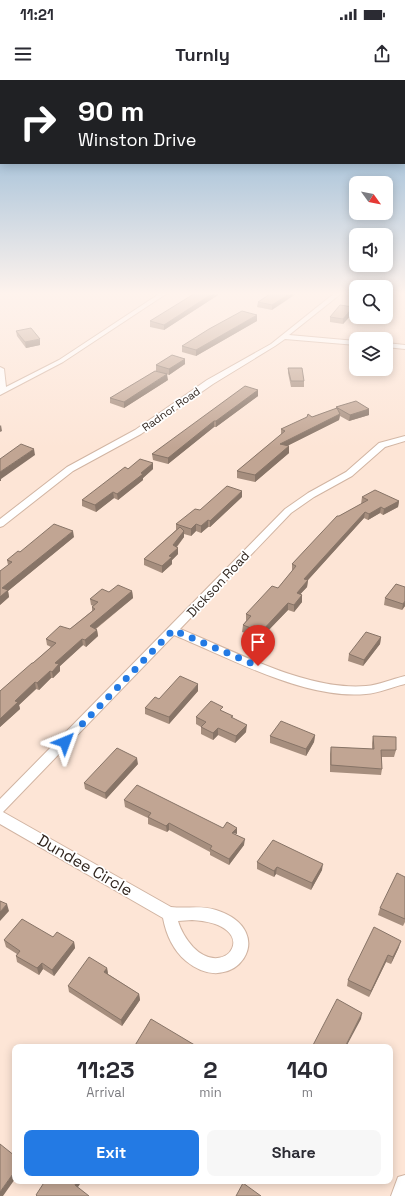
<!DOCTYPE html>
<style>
:root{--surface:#fff;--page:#f7f7f7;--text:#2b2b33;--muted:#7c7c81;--accent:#237ae4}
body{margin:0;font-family:"Space Grotesk",sans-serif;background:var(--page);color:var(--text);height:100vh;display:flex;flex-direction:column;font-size:15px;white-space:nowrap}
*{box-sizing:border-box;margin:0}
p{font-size:13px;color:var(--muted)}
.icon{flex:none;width:22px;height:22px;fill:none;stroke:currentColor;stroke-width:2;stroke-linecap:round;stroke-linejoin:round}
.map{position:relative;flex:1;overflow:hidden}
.sheet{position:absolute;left:12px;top:964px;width:381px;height:140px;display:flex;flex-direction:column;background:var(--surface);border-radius:8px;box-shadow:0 2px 10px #0003}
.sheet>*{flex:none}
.top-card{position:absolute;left:0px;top:0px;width:405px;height:84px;box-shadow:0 2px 10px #0003;background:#202124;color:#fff;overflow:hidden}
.needle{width:26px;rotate:123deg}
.buttons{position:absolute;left:349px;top:96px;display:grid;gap:8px}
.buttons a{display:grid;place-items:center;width:44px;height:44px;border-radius:8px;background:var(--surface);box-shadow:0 2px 10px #0003;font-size:20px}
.pin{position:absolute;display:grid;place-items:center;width:34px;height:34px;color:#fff;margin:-41px -17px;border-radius:50% 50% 50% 0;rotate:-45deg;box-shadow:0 0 4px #0007}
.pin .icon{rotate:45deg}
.me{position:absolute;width:44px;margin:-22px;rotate:44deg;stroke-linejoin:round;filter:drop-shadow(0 0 3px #0008)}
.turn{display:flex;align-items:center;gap:14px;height:84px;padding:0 12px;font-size:18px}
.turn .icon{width:52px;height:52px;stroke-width:2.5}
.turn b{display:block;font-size:28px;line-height:34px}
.eta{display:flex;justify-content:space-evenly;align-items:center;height:68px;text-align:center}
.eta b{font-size:24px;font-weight:600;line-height:28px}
.primary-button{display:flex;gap:8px;margin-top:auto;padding:8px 12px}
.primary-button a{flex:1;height:46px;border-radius:8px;background:var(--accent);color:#fff;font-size:16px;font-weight:600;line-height:46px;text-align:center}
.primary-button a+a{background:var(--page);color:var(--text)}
.status{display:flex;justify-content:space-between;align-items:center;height:28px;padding:0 20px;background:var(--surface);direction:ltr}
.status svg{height:11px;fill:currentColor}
header{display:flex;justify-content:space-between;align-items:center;height:52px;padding:0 12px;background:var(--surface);font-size:18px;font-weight:600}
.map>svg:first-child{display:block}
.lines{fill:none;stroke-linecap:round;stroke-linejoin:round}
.minor-casing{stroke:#d1b4a2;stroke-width:2}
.minor{fill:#fff;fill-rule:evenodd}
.wall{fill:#a68e7e}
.shaded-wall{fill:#877467}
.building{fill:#c1a593;stroke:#877467}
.route{stroke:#237ae4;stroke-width:7;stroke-dasharray:0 12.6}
.labels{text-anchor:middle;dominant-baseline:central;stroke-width:3.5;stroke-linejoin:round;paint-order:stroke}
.far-street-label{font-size:11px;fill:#30251e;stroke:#fff}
.street-label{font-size:13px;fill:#30251e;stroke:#fff}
.near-street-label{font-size:16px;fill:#30251e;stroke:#fff}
</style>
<div class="status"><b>11:21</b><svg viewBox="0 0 49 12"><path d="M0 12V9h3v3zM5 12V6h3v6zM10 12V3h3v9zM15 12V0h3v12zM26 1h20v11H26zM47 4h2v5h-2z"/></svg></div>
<header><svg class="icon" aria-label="menu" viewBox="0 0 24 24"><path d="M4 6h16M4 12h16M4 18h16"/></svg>Turnly<svg class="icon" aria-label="share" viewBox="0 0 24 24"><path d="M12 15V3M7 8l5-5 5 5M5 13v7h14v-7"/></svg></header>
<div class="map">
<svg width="405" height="1116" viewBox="0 0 405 1116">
<rect width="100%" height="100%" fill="#fde5d6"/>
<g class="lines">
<defs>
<path id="minor" d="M162 212H169L63 282 0 315V287L4 289 6 307 59 280Z
M336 212H343L289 255 356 261V265L285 259 275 266 213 304 141 354 73 391 3 446 0 447V439L67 387 135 350 207 300 271 264Z
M386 263 405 265V269L386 267Z
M405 356V361L385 367 352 396 314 417 291 433 180 549C235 571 307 611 366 606 379 605 392 599 405 596V604C392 607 379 613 366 614 305 620 230 578 174 555L3 732 171 827C187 829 200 825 216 830 282 851 234 921 186 881 173 870 166 854 163 838L0 744V719L285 429 308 413 346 392 379 363ZM192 840C264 844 227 902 193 867 186 859 181 851 178 841Z
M405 1095V1116H391L398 1097Z"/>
</defs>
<use href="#minor" class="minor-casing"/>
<use href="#minor" class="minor"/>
</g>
<path class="wall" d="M273 212 272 230 257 227 258 222Z
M218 215 164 250 150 247V241Z
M353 233 343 244 330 242V237Z
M257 241 196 276 182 272V266Z
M16 251 40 265 26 268 17 256Z
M185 279V284L169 295 156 291V285Z
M288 288 304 301V307H291L288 293Z
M168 300 124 328 110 323V318Z
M258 310V316L216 347H214L168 384 153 380 152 374Z
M336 327 369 329V335L349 341 340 336 339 340 287 366 289 373 255 402 237 398V391L281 355V349L312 337 336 329Z
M128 389H153L143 398V400L118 420 114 418 96 432 82 426V420Z
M242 417 210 447H208L201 453 196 451 191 456 184 454V457L177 467 178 468V474L172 480V484L162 493 144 485V479L176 450V444L200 430Z
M362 417 399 421 398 427 383 435 380 433 368 440 364 438 308 500 307 507 300 514 302 515V522L294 532 288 530 261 558 242 552 243 545 246 541V534L278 508 292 491V484L339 436 361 424Z
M74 457 8 511 9 517 0 525 8 485 7 480 20 472Z
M396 504 405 526 402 530 384 525 385 518Z
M132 511 133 518 96 549 97 550 98 556 86 567 83 565 60 586V591L53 598H51L39 610 36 609 19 625 20 629 0 647V611L33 583 51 567 47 565 46 559 70 549 92 531V527L93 526 91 525 90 519 109 512Z
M381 557 380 564 363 586 348 581 349 574Z
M198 611 169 644 145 634V628L159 619Z
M223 631 232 638 246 652 235 663 218 655 213 660 201 654V647L196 644V637Z
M315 655 314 662 306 676 270 663V656Z
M373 656 396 670 394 677H382V689L381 695 330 692V674L331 667 372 669V663Z
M138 684 106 719 85 709 84 703Z
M124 720 236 755 244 765 229 785 210 775V772L169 750 167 752 148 744V738L125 727Z
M257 782 322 790 311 810 276 794 274 797 257 789Z
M405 797V842L403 846 378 835 380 828Z
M53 857 74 862 75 868 54 896 43 889 39 895 17 882 16 876 17 874 6 867 4 860Z
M399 867 391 884 386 882 369 917 347 906 348 900Z
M107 888 108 894 139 914 140 920 122 946 69 912 68 906Z"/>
<path class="shaded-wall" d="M215 212H218V215L164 250V245Z
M292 212H299L272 230V225Z
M353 227V233L343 244V239Z
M257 235V241L196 276V270Z
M40 259V265L26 268 25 262Z
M185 279V284L169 295V289Z
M167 294 168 300 124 328V322Z
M258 310V316L216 347V341Z
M369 329V335L349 341 350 335Z
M340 334 339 340 279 370 280 364Z
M214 341V347L168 384V378Z
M1 345 2 351 0 352V346Z
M289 366V373L255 402V395Z
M34 369 35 375 1 399V401H0V392Z
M153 383V389L143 398V400L118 420 117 414 141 393Z
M242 411V417L210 447V441Z
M113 412 114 418 96 432 95 425Z
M399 421 398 427 383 435 384 429Z
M381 427 380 433 368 440 369 434Z
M365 432 364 438 308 500 307 507 296 519 297 513 304 499Z
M208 440V447L201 453V446Z
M196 444V451L191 456V449Z
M73 451 74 457 8 511 9 517 0 525V517L2 508Z
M184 451V457L173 471V465Z
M178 468V474L172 480V484L162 493V486L169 476Z
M132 511 133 518 90 553V546Z
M302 515V522L294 532V525Z
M405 521V526L402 530 403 524Z
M288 523V530L261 558V552Z
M97 550 98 556 86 567 85 560Z
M381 557 380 564 363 586 364 580Z
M82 559 83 565 60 586V591L53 598 52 592 55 583Z
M50 591 51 598 39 610 37 603Z
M35 602 36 609 19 625 20 629 0 647V639L15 621Z
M198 604V611L169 644V637Z
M247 645 246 652 235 663 236 656Z
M218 648V655L213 660V653Z
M315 655 314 662 306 676V669Z
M137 678 138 684 106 719 105 713Z
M169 743V750L167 752 166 746Z
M237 748V754L232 753Z
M245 759 244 765 229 785V779Z
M323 784 322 790 311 810 312 803Z
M277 787 276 794 274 797V791Z
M7 824 9 831 0 841V832Z
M401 861 399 867 391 884 393 877Z
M74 862 75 868 54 896 52 890Z
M388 875 386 882 369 917 371 911Z
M42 883 43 889 39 895 37 888Z
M107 888 108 894 104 892Z
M139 914 140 920 122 946 121 940Z
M362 933 361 939 346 967H345Z
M15 1091V1099L3 1116H0V1112Z
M77 1101H82L76 1110 75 1105Z"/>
<path class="building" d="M197 212H215L164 245 150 241Z
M273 212H292L272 225 258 222Z
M340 225 353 227 343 239 330 237Z
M242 231 257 235 196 270 182 266 209 249Z
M31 248 40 259 25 262 16 251Z
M172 275 185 279 169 289 156 285Z
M288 288H302L304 301H291Z
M155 291 167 294 124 322 110 318Z
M245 306 258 310 216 341H214L168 378 152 374Z
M356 321 369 329 350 335 336 327Z
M337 328 340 334 280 364 289 366 255 395 237 391 285 351 281 349 307 337 308 334 312 337Z
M21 364 34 369 0 392V379Z
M140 379 153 383 141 393 143 394 117 414 113 412 95 425 82 420 125 387 128 389Z
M227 406 242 411 210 441 208 440 201 446 196 444 191 449 176 444 195 429 200 430Z
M375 410 399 421 384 429 381 427 369 434 365 432 304 499 308 500 297 513 302 515 294 525 288 523 261 552 243 545 251 536 246 534 272 506 278 508 296 486 292 484 337 436H339L368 420 362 417Z
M54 444 73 451 2 508 8 510 0 517V491L12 482 7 480 18 471 20 472Z
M180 447 184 451 173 465 178 468 169 476 172 477 162 486 144 479Z
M396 504 405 507V521L403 524 385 518Z
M118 505 132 511 90 546 97 550 85 560 82 559 55 583 59 584 52 592 50 591 37 603 35 602 15 621 18 622 0 639V611L32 583H33L56 563 46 559 60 546 70 549 95 529 92 527 98 522 90 519 102 509 109 512Z
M366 552 381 557 364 580 349 574Z
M180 596 198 604 169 637 145 628 155 617 159 619Z
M211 621 223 627 220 630 233 636 231 637 247 645 236 656 218 648 213 653 201 647 206 642 196 637Z
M281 641 315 655 306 669 270 656Z
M373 656 396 657V670H381L382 689 331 685V667L374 669Z
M117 668 137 678 105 713 84 703Z
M137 705 223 748 227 742 237 748 232 753 245 759 229 779 210 769 212 766 169 743 166 746 148 737 151 733 124 720Z
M273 760 323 784 312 803 277 787 274 791 257 782Z
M397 793 405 797V839L380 828Z
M0 821 7 824 0 832Z
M22 839 53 857 57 852 74 862 52 890 42 883 37 888 16 876 20 871 4 860Z
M374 847 401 861 393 877 388 875 371 911 348 900Z
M89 877 107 888 104 892 139 914 121 940 68 906Z
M337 919 362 933 345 967H346H312Z
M151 939 198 967H134Z
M0 1064 15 1076V1091L0 1112Z
M45 1101H77L75 1105 89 1116H37L36 1115Z
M243 1103 261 1116H236Z"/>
<linearGradient id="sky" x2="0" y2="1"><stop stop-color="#7dabd0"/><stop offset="0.58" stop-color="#fef3ed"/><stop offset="1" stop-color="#fef3ed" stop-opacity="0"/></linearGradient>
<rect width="405" height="368" fill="url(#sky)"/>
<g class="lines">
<path class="route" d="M65 662 173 550 258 586"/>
</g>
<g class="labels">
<g class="far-street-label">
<text transform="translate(171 329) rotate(-35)">Radnor Road</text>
</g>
<g class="street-label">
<text transform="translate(218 504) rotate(-47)">Dickson Road</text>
</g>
<g class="near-street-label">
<text transform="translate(85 785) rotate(30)">Dundee Circle</text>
</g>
</g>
</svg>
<div class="buttons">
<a><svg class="needle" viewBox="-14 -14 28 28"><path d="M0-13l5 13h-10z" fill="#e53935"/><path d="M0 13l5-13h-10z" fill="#7c7c81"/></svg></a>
<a><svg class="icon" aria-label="sound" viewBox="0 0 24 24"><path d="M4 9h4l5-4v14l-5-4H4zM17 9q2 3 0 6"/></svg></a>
<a><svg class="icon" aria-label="search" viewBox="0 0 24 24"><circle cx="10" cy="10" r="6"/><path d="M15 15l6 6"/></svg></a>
<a><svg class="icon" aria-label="layers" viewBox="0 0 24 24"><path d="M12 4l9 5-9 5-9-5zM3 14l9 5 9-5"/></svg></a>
</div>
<div class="pin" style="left:258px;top:586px;background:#d93025"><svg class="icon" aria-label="arrive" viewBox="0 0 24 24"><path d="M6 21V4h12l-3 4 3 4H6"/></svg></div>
<svg class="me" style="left:65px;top:662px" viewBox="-20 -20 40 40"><path d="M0-17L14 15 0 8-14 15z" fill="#237ae4" stroke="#fff" stroke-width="4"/></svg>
<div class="top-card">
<div class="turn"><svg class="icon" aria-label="right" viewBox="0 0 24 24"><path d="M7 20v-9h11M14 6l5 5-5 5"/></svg><div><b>90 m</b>Winston Drive</div></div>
</div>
<section class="sheet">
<div class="eta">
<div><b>11:23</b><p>Arrival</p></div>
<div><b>2</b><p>min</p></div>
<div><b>140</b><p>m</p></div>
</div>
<div class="primary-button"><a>Exit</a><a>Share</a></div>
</section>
</div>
